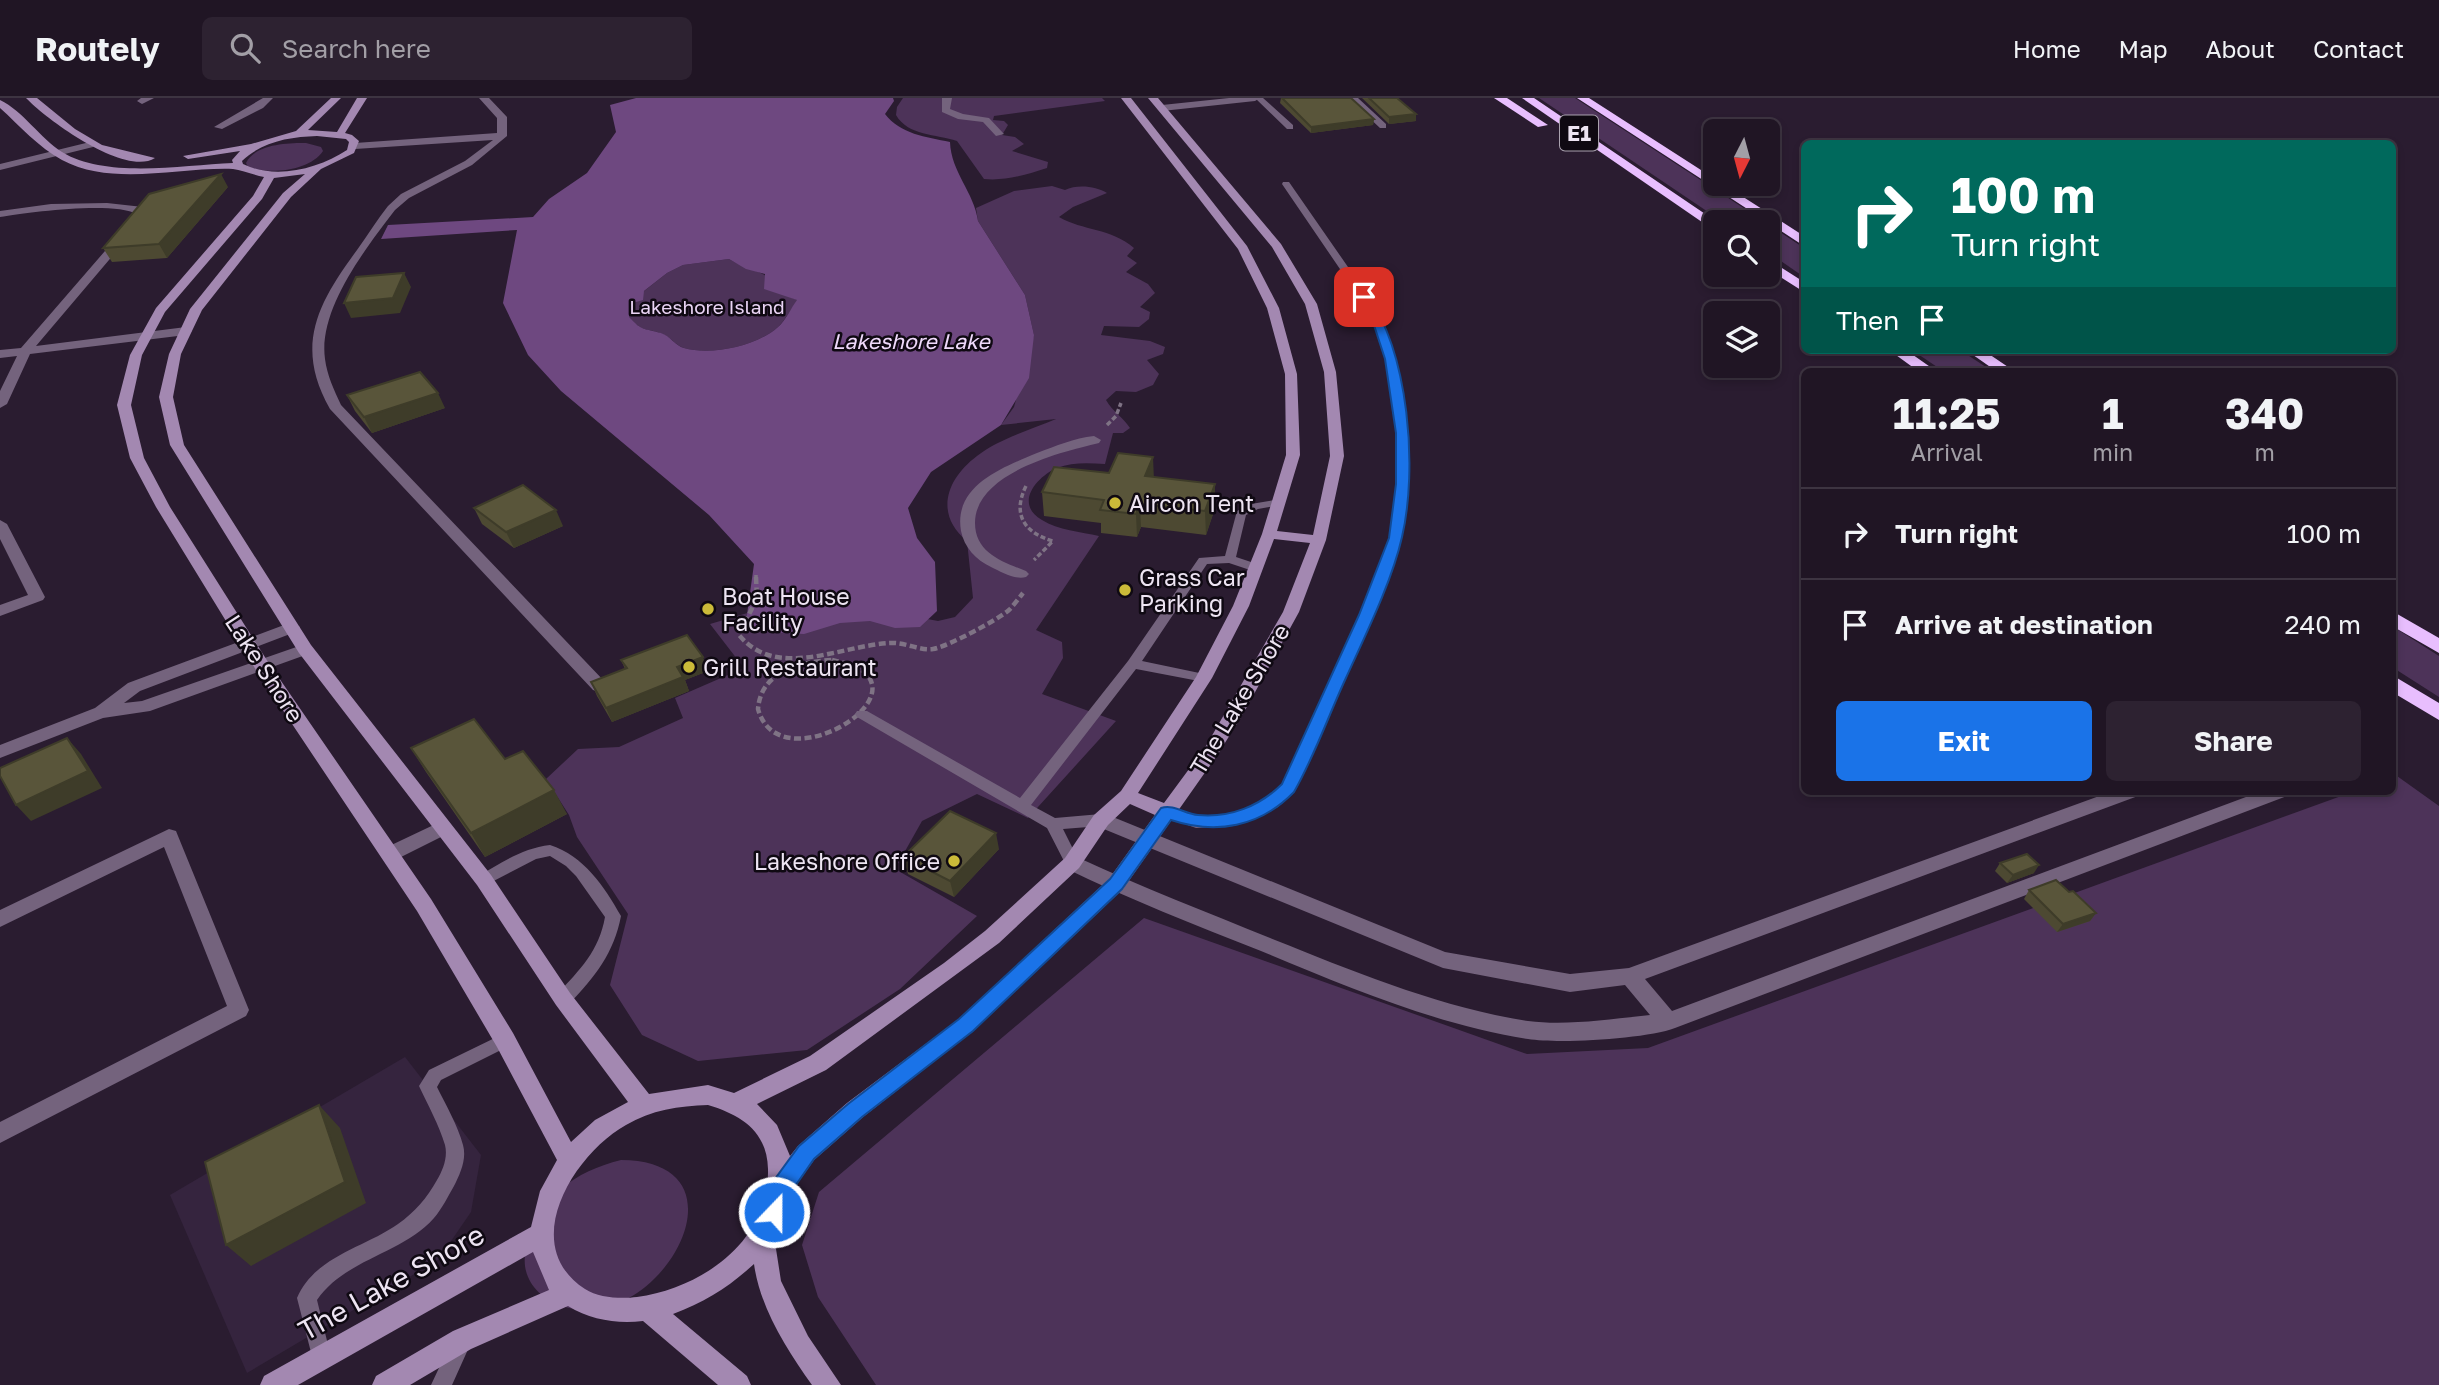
<!DOCTYPE html>
<style>
:root{--surface:#201524;--page:#2d2231;--text:#f1f3f6;--muted:#a29fa6;--line:#3d3441;--accent:#1a73e8}
body{margin:0;font-family:"Golos Text",sans-serif;background:var(--page);color:var(--text);height:100vh;display:flex;flex-direction:column;font-size:26px;white-space:nowrap}
*{box-sizing:border-box;margin:0}
p{font-size:23px;color:var(--muted)}
.icon{flex:none;width:38px;height:38px;fill:none;stroke:currentColor;stroke-width:2;stroke-linecap:round;stroke-linejoin:round}
.map{position:relative;flex:1;overflow:hidden}
.panel{position:absolute;left:1801px;top:270px;width:595px;height:427px;display:flex;flex-direction:column;background:var(--surface);border-radius:10px;box-shadow:0 4px 10px #0003,0 0 0 2px var(--line)}
.panel>*{flex:none}
.hud{position:absolute;left:1801px;top:42px;width:595px;height:214px;border-radius:10px;box-shadow:0 4px 10px #0003,0 0 0 2px var(--line);background:#00695c;color:#fff;overflow:hidden}
.needle{width:46px;rotate:186deg}
.tools{position:absolute;left:1703px;top:21px;display:grid;gap:14px}
.tools a{display:grid;place-items:center;width:77px;height:77px;border-radius:10px;background:var(--surface);box-shadow:0 4px 10px #0003,0 0 0 2px var(--line);font-size:35px}
.pin{position:absolute;display:grid;place-items:center;width:60px;height:60px;color:#fff;margin:-30px;border-radius:14px;box-shadow:0 4px 10px #0006}
.me{position:absolute;width:77px;margin:-38px;rotate:22deg;stroke-linejoin:round;filter:drop-shadow(0 0 5px #0008)}
.turn{display:flex;align-items:center;gap:24px;height:147px;padding:0 35px;font-size:32px}
.turn .icon{width:91px;height:91px;stroke-width:2.5}
.turn b{display:block;font-size:49px;line-height:60px}
.then{display:flex;align-items:center;height:66px;padding:0 35px;background:#0003;gap:14px;font-size:26px}
.eta{display:flex;justify-content:space-evenly;align-items:center;height:119px;text-align:center}
.eta b{font-size:42px;font-weight:700;line-height:49px}
.primary-button{display:flex;gap:14px;margin-top:auto;padding:14px 35px}
.primary-button a{flex:1;height:80px;border-radius:10px;background:var(--accent);color:#fff;font-size:28px;font-weight:700;line-height:80px;text-align:center}
.primary-button a+a{background:var(--page);color:var(--text)}
ul{padding:0;list-style:none}
li{display:flex;align-items:center;gap:21px;height:91px;padding:0 35px;border-top:2px solid var(--line)}
li div{flex:1}
li b{display:block;font-size:26px}
li em{font-style:normal}
header{display:flex;align-items:center;gap:42px;box-sizing:border-box;height:98px;padding:0 35px;background:var(--surface);border-bottom:2px solid var(--line)}
header strong{font-size:33px}
nav{display:flex;gap:38px;margin-inline-start:auto;font-size:24px}
.search{width:490px;height:63px;background:var(--page);display:flex;align-items:center;gap:18px;box-sizing:border-box;padding:0 24px;border-radius:10px;color:var(--muted);font-size:26px}
.map>svg:first-child{display:block}
.built{fill:#35243e}
.green{fill:#4d3359}
.water{fill:#6e4880;fill-rule:evenodd}
.lines{fill:none;stroke-linecap:round;stroke-linejoin:round}
.path-far1{stroke:#7f7385;stroke-width:3.5;stroke-dasharray:5 2.5;stroke-linecap:butt}
.path{stroke:#7f7385;stroke-width:4.5;stroke-dasharray:7 3.5;stroke-linecap:butt}
.lane{fill:#74637d;fill-rule:evenodd}
.street{fill:#74637d;fill-rule:evenodd}
.secondary{fill:#a388b1;fill-rule:evenodd}
.highway{fill:#e8befe;fill-rule:evenodd}
.wall{fill:#4d4932}
.shaded-wall{fill:#3e3c29}
.building{fill:#59553a;stroke:#3e3c29;stroke-width:2}
.route{fill:#1a73e8;stroke:#114b97;stroke-width:2}
.poi-dot{fill:#cbba39;stroke:#0f0912;stroke-width:2.5}
.labels{text-anchor:middle;dominant-baseline:central;stroke-width:5;stroke-linejoin:round;paint-order:stroke}
.far-park-label{font-size:19px;fill:#ead4f5;stroke:#0f0912}
.shield{fill:#0f0912;stroke:#aaa2af;stroke-width:2}
.shield-label{font-size:21px;font-weight:bold;fill:#ede4f2}
.far-water-label{font-size:21px;font-style:italic;fill:#efd9fb;stroke:#0f0912}
.poi-label{font-size:23px;fill:#ede4f2;stroke:#0f0912;text-anchor:start}
.street-label{font-size:23px;fill:#ede4f2;stroke:#0f0912}
.near-street-label{font-size:28px;fill:#ede4f2;stroke:#0f0912}
</style>
<header>
<strong>Routely</strong>
<div class="search"><svg class="icon" aria-label="search" viewBox="0 0 24 24"><circle cx="10" cy="10" r="6"/><path d="M15 15l6 6"/></svg>Search here</div>
<nav><a>Home</a><a>Map</a><a>About</a><a>Contact</a></nav>
</header>
<div class="map">
<svg width="2439" height="1287" viewBox="0 0 2439 1287">
<rect width="100%" height="100%" fill="#2a1c30"/>
<path class="built" d="M405 959 481 1057 471 1114 438 1162 247 1275 170 1097Z"/>
<path class="green" d="M903 0H1102L1105 3 994 18 993 22 1004 23 1008 27 1002 37 1015 39 1024 46 1012 53 1048 64 1047 70C1025 77 1006 83 984 81L957 43C936 36 908 38 896 17L897 9Z
M1539 0H1575L1765 124H1723Z
M306 45 321 49 323 53C310 73 269 77 248 69L246 65C255 46 287 45 306 45Z
M1052 88 1065 92C1077 86 1096 88 1107 95L1073 109 1059 119C1083 133 1111 130 1134 150L1127 158 1137 165 1126 174 1148 186 1155 195 1140 209 1150 214 1149 221 1139 229 1104 228 1101 237 1150 243 1165 249 1163 256 1147 262 1159 276 1153 287 1136 294 1116 293 1106 302C1113 314 1123 319 1130 330L1123 335H1113L1105 366C1088 365 1072 364 1057 370 1036 379 1014 406 1042 422 1058 432 1081 434 1099 438L1036 532 1062 544 1063 560 1042 596 1116 623 1028 720 977 696 922 723 895 771 977 818 900 891 807 952 698 963 642 937 610 887 628 816 577 739 569 717 546 681 578 651 619 649 683 620 675 600 744 570 710 526 761 511 901 516 938 523 955 519 973 500 967 443C935 417 945 382 977 358 999 341 1030 332 1056 321L1001 327 1014 309 1034 237 1025 197 978 123 976 110 1014 93Z
M1768 126 1804 150V179L1768 154Z
M729 161C738 167 761 174 766 178 781 189 777 195 798 202 791 211 786 221 778 229 757 248 711 258 684 250 677 248 672 241 666 238 650 228 648 239 628 219L629 205 667 175 683 167Z
M1912 252H1960L1992 273H1943Z
M2392 528 2439 558V599L2392 569Z
M2397 678 2439 708V1287H876L818 1199 802 1147 819 1094 1144 820 1527 956 1648 950 2355 693H2392V680Z
M621 1062C759 1063 656 1241 562 1208 540 1201 522 1182 525 1157 526 1146 536 1133 541 1123 547 1113 551 1099 560 1092 578 1076 598 1068 621 1062Z"/>
<path class="water" d="M636 0H893L894 3 885 16C900 36 926 39 950 44 951 74 974 94 978 123L1025 197 1034 237 1029 280 1001 327 931 374 908 410 917 440 935 464 937 513 920 529 895 530 870 523 840 525 804 536 749 533 746 524 754 466 709 417 561 293 528 257 503 205 517 132 381 141 388 127 533 119 549 101 587 75 616 34 610 7ZM729 161 746 171 765 176 764 191 797 202C791 210 786 222 778 229 757 248 711 258 684 250 676 248 670 238 661 235 644 230 643 234 629 219V206L643 202 644 193 667 175 683 167Z"/>
<g class="lines">
<path class="path-far1" d="M1107 327 1116 318 1121 305
M1026 388C1012 416 1024 435 1053 443L1034 462
M756 477V480"/>
<path class="path" d="M756 479 757 500 739 537C777 583 841 547 891 545 904 544 921 553 933 551 947 549 999 521 1009 512 1014 507 1019 500 1023 495
M832 562C840 564 851 566 858 570 917 603 778 684 758 611 761 573 800 564 832 562Z"/>
<path class="lane" d="M1255 0H1263L1293 27V31H1287Z
M1283 84H1289L1382 218 1396 261 1407 335 1409 386 1401 440 1373 517 1294 694 1278 709 1234 728 1196 730 1162 718 1160 714 1162 710C1172 707 1183 715 1193 717 1224 725 1261 707 1283 687L1361 517 1389 440 1397 386V335L1386 261 1372 218 1282 86Z
M1281 401 1285 402V406L1258 411 1246 417 1236 459 1260 467 1262 470 1260 473 1256 474 1229 465 1207 466 1142 563 1209 577 1211 580 1209 583 1204 584 1136 571 1031 707 1055 720 1101 716 1106 718 1108 722 1106 726 1101 728 1063 731 1080 765 1077 769H1067L1047 730 857 619 855 616 857 613H867L1020 700 1128 563 1199 460 1225 458 1237 413 1251 406Z
M550 747C584 758 604 788 621 818 614 855 595 879 569 906L563 908 557 906 555 901 557 896C580 872 599 853 605 819L576 778 566 768 550 758 536 761 484 788 479 786 476 782 479 778C501 765 523 750 550 747Z
M505 935 511 937 514 942 511 947 441 982 437 989C446 1007 458 1028 463 1047 467 1061 460 1076 454 1088 448 1098 442 1111 434 1120 402 1156 345 1161 317 1202L331 1259 328 1266 321 1269 314 1266 297 1200C315 1158 364 1150 398 1126 415 1114 427 1100 437 1082 443 1072 448 1059 445 1047 439 1027 428 1007 419 988L429 972Z
M460 1237 467 1240 470 1247 452 1287H431L453 1240Z"/>
<path class="street" d="M154 0 142 6 137 3 141 0Z
M263 0H273L263 10 222 31 214 29Z
M479 0H489L507 19V38L472 67 409 100 395 112C366 150 318 211 325 261 327 277 334 292 341 307L605 584 607 588 599 594 593 592 330 311C294 248 318 205 357 152 367 138 377 122 388 108L401 96 465 63 493 42 355 51 350 48 355 45 497 35V20Z
M942 0H952L950 11 963 16 989 20 1004 36 996 38 983 24 958 21 942 14Z
M1229 0H1260L1255 3 1162 13 1157 10 1162 7Z
M1348 0H1358L1386 26V30H1380Z
M90 44 95 47 93 49 0 72V66Z
M107 105 143 109 148 116 36 248 186 229 192 233 186 237 30 256 7 306 0 310V293L17 258 0 260V252L21 250 137 116C113 103 29 114 0 119V113L51 106Z
M1094 338 1101 342 1099 345C1061 354 975 375 975 425 975 455 1003 464 1026 473L1029 476 1026 479C1015 482 1001 474 991 469 976 462 964 449 961 433 953 387 1004 369 1037 355 1056 348 1074 340 1094 338Z
M0 422 7 426 45 499 43 502 0 518V507L28 497 0 441Z
M292 524 300 529 298 533 140 593 124 605 142 603 305 546 313 551 311 555 150 613 103 620 0 660V647L95 610 128 585Z
M2113 693H2141L2138 698 1645 881 1672 913 2262 693H2290L2287 698 1675 930C1646 941 1559 946 1528 941 1440 928 1342 887 1261 853 1195 827 1129 801 1065 770L1062 765 1065 760 1072 758 1079 760C1143 790 1209 815 1275 842 1355 874 1442 910 1528 923 1567 928 1610 921 1650 917L1625 887 1570 894 1443 870 1094 727 1092 722 1094 717H1108L1445 854 1570 876 1629 870Z
M442 723 449 725 451 730 449 735 397 761 390 763 383 761 381 756 383 751Z
M169 731 176 733 178 738 249 912 246 918 0 1045V1024L227 908 164 749 0 829V812Z"/>
<path class="secondary" d="M26 0H37L75 31 102 47 155 60C125 79 47 22 26 0Z
M331 0H341L308 32 337 34 357 0H367L345 35 352 37 359 43 354 55 321 71 291 99 202 212 181 256 173 299 184 347 311 547 491 777 570 895 649 996 708 987 734 995 810 958 944 865 985 833 1065 760 1094 717 1121 693 1196 579 1233 508 1262 436 1286 357 1285 276 1267 210 1238 151 1121 0H1131L1247 148 1279 210 1297 276 1300 357 1277 433 1313 437 1330 358 1324 274 1305 206 1272 149 1148 0H1158L1281 146 1317 206 1336 274 1344 358 1326 442 1299 514 1243 616 1218 656 1123 791 973 933 863 1019 814 1062 791 1094 774 1138 781 1183 808 1238 841 1287H812C787 1252 760 1210 754 1166 729 1189 705 1204 673 1216L747 1278 751 1287H718L643 1223C617 1226 591 1222 568 1208L471 1251 410 1287H372L376 1278 453 1233 549 1192 533 1154 298 1287H260L264 1278 531 1129 540 1093 557 1062 497 949 417 813 256 572 156 409 130 360 117 307 130 257 156 210 253 98 264 79C254 77 242 72 233 71 178 69 113 89 62 62 38 49 20 28 0 10V2C23 13 40 40 62 54 106 81 183 67 233 65L232 62 240 53 188 61 183 58 251 46 296 33ZM317 38 346 41 349 44 347 52C318 71 275 82 243 66L242 63C263 43 290 39 317 38ZM305 76 283 95 190 211 169 256 159 299 170 347 299 555 477 787 556 907 628 1004 595 1022 571 1044 513 935 431 801 268 564 170 409 144 360 131 307 142 257 165 214 262 101 274 80ZM1274 441 1310 445 1283 514 1206 648 1164 705 1138 695 1212 580 1249 508ZM1130 706 1155 717 1109 781 959 921 847 1005 798 1048 790 1058 777 1027 757 1006 826 972 999 845 1079 770 1108 727ZM708 1007C741 1017 767 1033 768 1071 770 1142 703 1190 637 1199 621 1201 599 1200 585 1191 517 1147 574 1056 626 1027 651 1012 679 1008 708 1007Z"/>
<path class="highway" d="M1494 0H1507L1548 27 1538 29Z
M1522 0H1534L1717 124 1715 133Z
M1577 0H1589L1715 81V86H1723L1804 138V148Z
M1768 161 1804 184V194L1768 171Z
M1889 252H1906L1936 273H1918Z
M1966 252H1983L2014 273H1996Z
M2392 513 2439 540V555L2392 528Z
M2392 577 2439 605V622L2392 594Z"/>
</g>
<path class="wall" d="M1281 0H1351L1374 21 1373 27 1311 35 1280 5Z
M1362 0H1397L1416 16V23L1389 26Z
M228 89 167 160 112 164 103 150Z
M347 297 445 310 372 335 355 313Z
M1154 379 1215 386V410L1206 437 1141 429 1137 439 1101 435V425L1044 418 1042 394Z
M474 410 563 428 514 450 482 426Z
M621 562 708 573 685 582 689 593 612 624 597 598 591 584 625 571Z
M411 650 505 661 567 716 485 759 426 674Z
M999 751 954 799 908 776 903 759Z
M2000 765 2034 775 2007 785 1995 773Z
M2029 792 2069 794 2096 815 2090 823 2057 834 2024 801Z"/>
<path class="shaded-wall" d="M1416 16V23L1389 26V19Z
M1374 21 1373 27 1311 35V29Z
M221 76 228 89 167 160 159 146Z
M404 175 411 189 400 215 351 220 344 205Z
M438 295 445 310 372 335 364 319Z
M1153 359 1154 382 1145 378Z
M1215 386V410L1206 437 1205 413Z
M1140 406 1141 429 1137 439 1136 416Z
M556 412 563 428 514 450 506 434Z
M703 559 708 573 685 582 689 593 612 624 606 610 677 569Z
M67 640 81 656 102 690 31 723 16 707Z
M554 692 567 716 485 759 471 735Z
M996 735 999 751 954 799 950 783Z
M2039 767 2034 775 2007 785 2013 777Z
M2096 815 2090 823 2057 834 2063 826Z
M319 1007 340 1030 366 1105 251 1168 226 1147Z"/>
<path class="building" d="M1282 0H1351L1374 21 1311 29Z
M1369 0H1397L1416 16 1389 19Z
M221 76 159 146 103 150 149 96Z
M404 175 393 200 344 205 356 179Z
M420 274 438 295 364 319 347 297Z
M1118 355 1153 359 1145 378 1215 386 1205 413 1140 406 1136 416 1100 412 1104 402 1042 394 1054 369 1109 375Z
M523 387 556 412 506 434 474 410Z
M687 537 703 559 677 569 683 579 606 610 591 584 627 570 621 562Z
M474 621 505 661 523 653 554 692 471 735 411 650Z
M67 640 88 673 16 707 0 678V670Z
M950 713 996 735 950 783 903 759Z
M2027 756 2039 767 2013 777 2000 765Z
M2056 782 2069 794 2073 793 2096 815 2063 826 2029 792Z
M319 1007 345 1084 226 1147 205 1064Z"/>
<path class="route" d="M1364 196 1367 197C1409 255 1418 370 1402 439 1392 484 1364 540 1345 582 1328 619 1314 659 1294 694 1260 729 1216 737 1171 722L1122 791 973 933 862 1019 814 1061 789 1097 781 1121 774 1124 766 1121 763 1114 772 1085 799 1048 848 1006 959 921 1110 781 1161 710C1174 706 1185 716 1198 717 1230 720 1260 708 1282 686L1359 517 1389 440 1396 386V335L1385 261 1371 218 1358 199Z"/>
<g class="poi-dot">
<circle cx="1115" cy="405" r="7"/>
<circle cx="1125" cy="492" r="7"/>
<circle cx="708" cy="511" r="7"/>
<circle cx="689" cy="569" r="7"/>
<circle cx="954" cy="763" r="7"/>
</g>
<g class="labels">
<g class="far-park-label">
<text x="707" y="208">Lakeshore Island</text>
</g>
<rect class="shield" x="1560" y="17.5" width="38" height="35" rx="5"/>
<g class="shield-label">
<text x="1579" y="35">E1</text>
</g>
<g class="far-water-label">
<text x="911" y="243">Lakeshore Lake</text>
</g>
<g class="poi-label">
<text x="1129" y="405">Aircon Tent</text>
<text x="1139" y="479">Grass Car<tspan x="1139" dy="26">Parking</tspan></text>
<text x="722" y="498">Boat House<tspan x="722" dy="26">Facility</tspan></text>
<text x="703" y="569">Grill Restaurant</text>
<text x="940" y="763" text-anchor="end">Lakeshore Office</text>
</g>
<g class="street-label">
<text transform="translate(265 570) rotate(57)">Lake Shore</text>
<text transform="translate(1239 601) rotate(-59)">The Lake Shore</text>
</g>
<g class="near-street-label">
<text transform="translate(391 1184) rotate(-29)">The Lake Shore</text>
</g>
</g>
</svg>
<div class="tools">
<a><svg class="needle" viewBox="-14 -14 28 28"><path d="M0-13l5 13h-10z" fill="#e53935"/><path d="M0 13l5-13h-10z" fill="#a29fa6"/></svg></a>
<a><svg class="icon" aria-label="search" viewBox="0 0 24 24"><circle cx="10" cy="10" r="6"/><path d="M15 15l6 6"/></svg></a>
<a><svg class="icon" aria-label="layers" viewBox="0 0 24 24"><path d="M12 4l9 5-9 5-9-5zM3 14l9 5 9-5"/></svg></a>
</div>
<div class="pin" style="left:1364px;top:199px;background:#d93025"><svg class="icon" aria-label="arrive" viewBox="0 0 24 24"><path d="M6 21V4h12l-3 4 3 4H6"/></svg></div>
<svg class="me" style="left:774px;top:1114px" viewBox="-20 -20 40 40"><circle r="17" fill="#1a73e8" stroke="#fff" stroke-width="3"/><path d="M0-11L8 9 0 5-8 9z" fill="#fff"/></svg>
<div class="hud">
<div class="turn"><svg class="icon" aria-label="right" viewBox="0 0 24 24"><path d="M7 20v-9h11M14 6l5 5-5 5"/></svg><div><b>100 m</b>Turn right</div></div>
<div class="then">Then<svg class="icon" aria-label="arrive" viewBox="0 0 24 24"><path d="M6 21V4h12l-3 4 3 4H6"/></svg></div>
</div>
<section class="panel">
<div class="eta">
<div><b>11:25</b><p>Arrival</p></div>
<div><b>1</b><p>min</p></div>
<div><b>340</b><p>m</p></div>
</div>
<ul>
<li><svg class="icon" aria-label="right" viewBox="0 0 24 24"><path d="M7 20v-9h11M14 6l5 5-5 5"/></svg><div><b>Turn right</b></div><em>100 m</em></li>
<li><svg class="icon" aria-label="arrive" viewBox="0 0 24 24"><path d="M6 21V4h12l-3 4 3 4H6"/></svg><div><b>Arrive at destination</b></div><em>240 m</em></li>
</ul>
<div class="primary-button"><a>Exit</a><a>Share</a></div>
</section>
</div>
